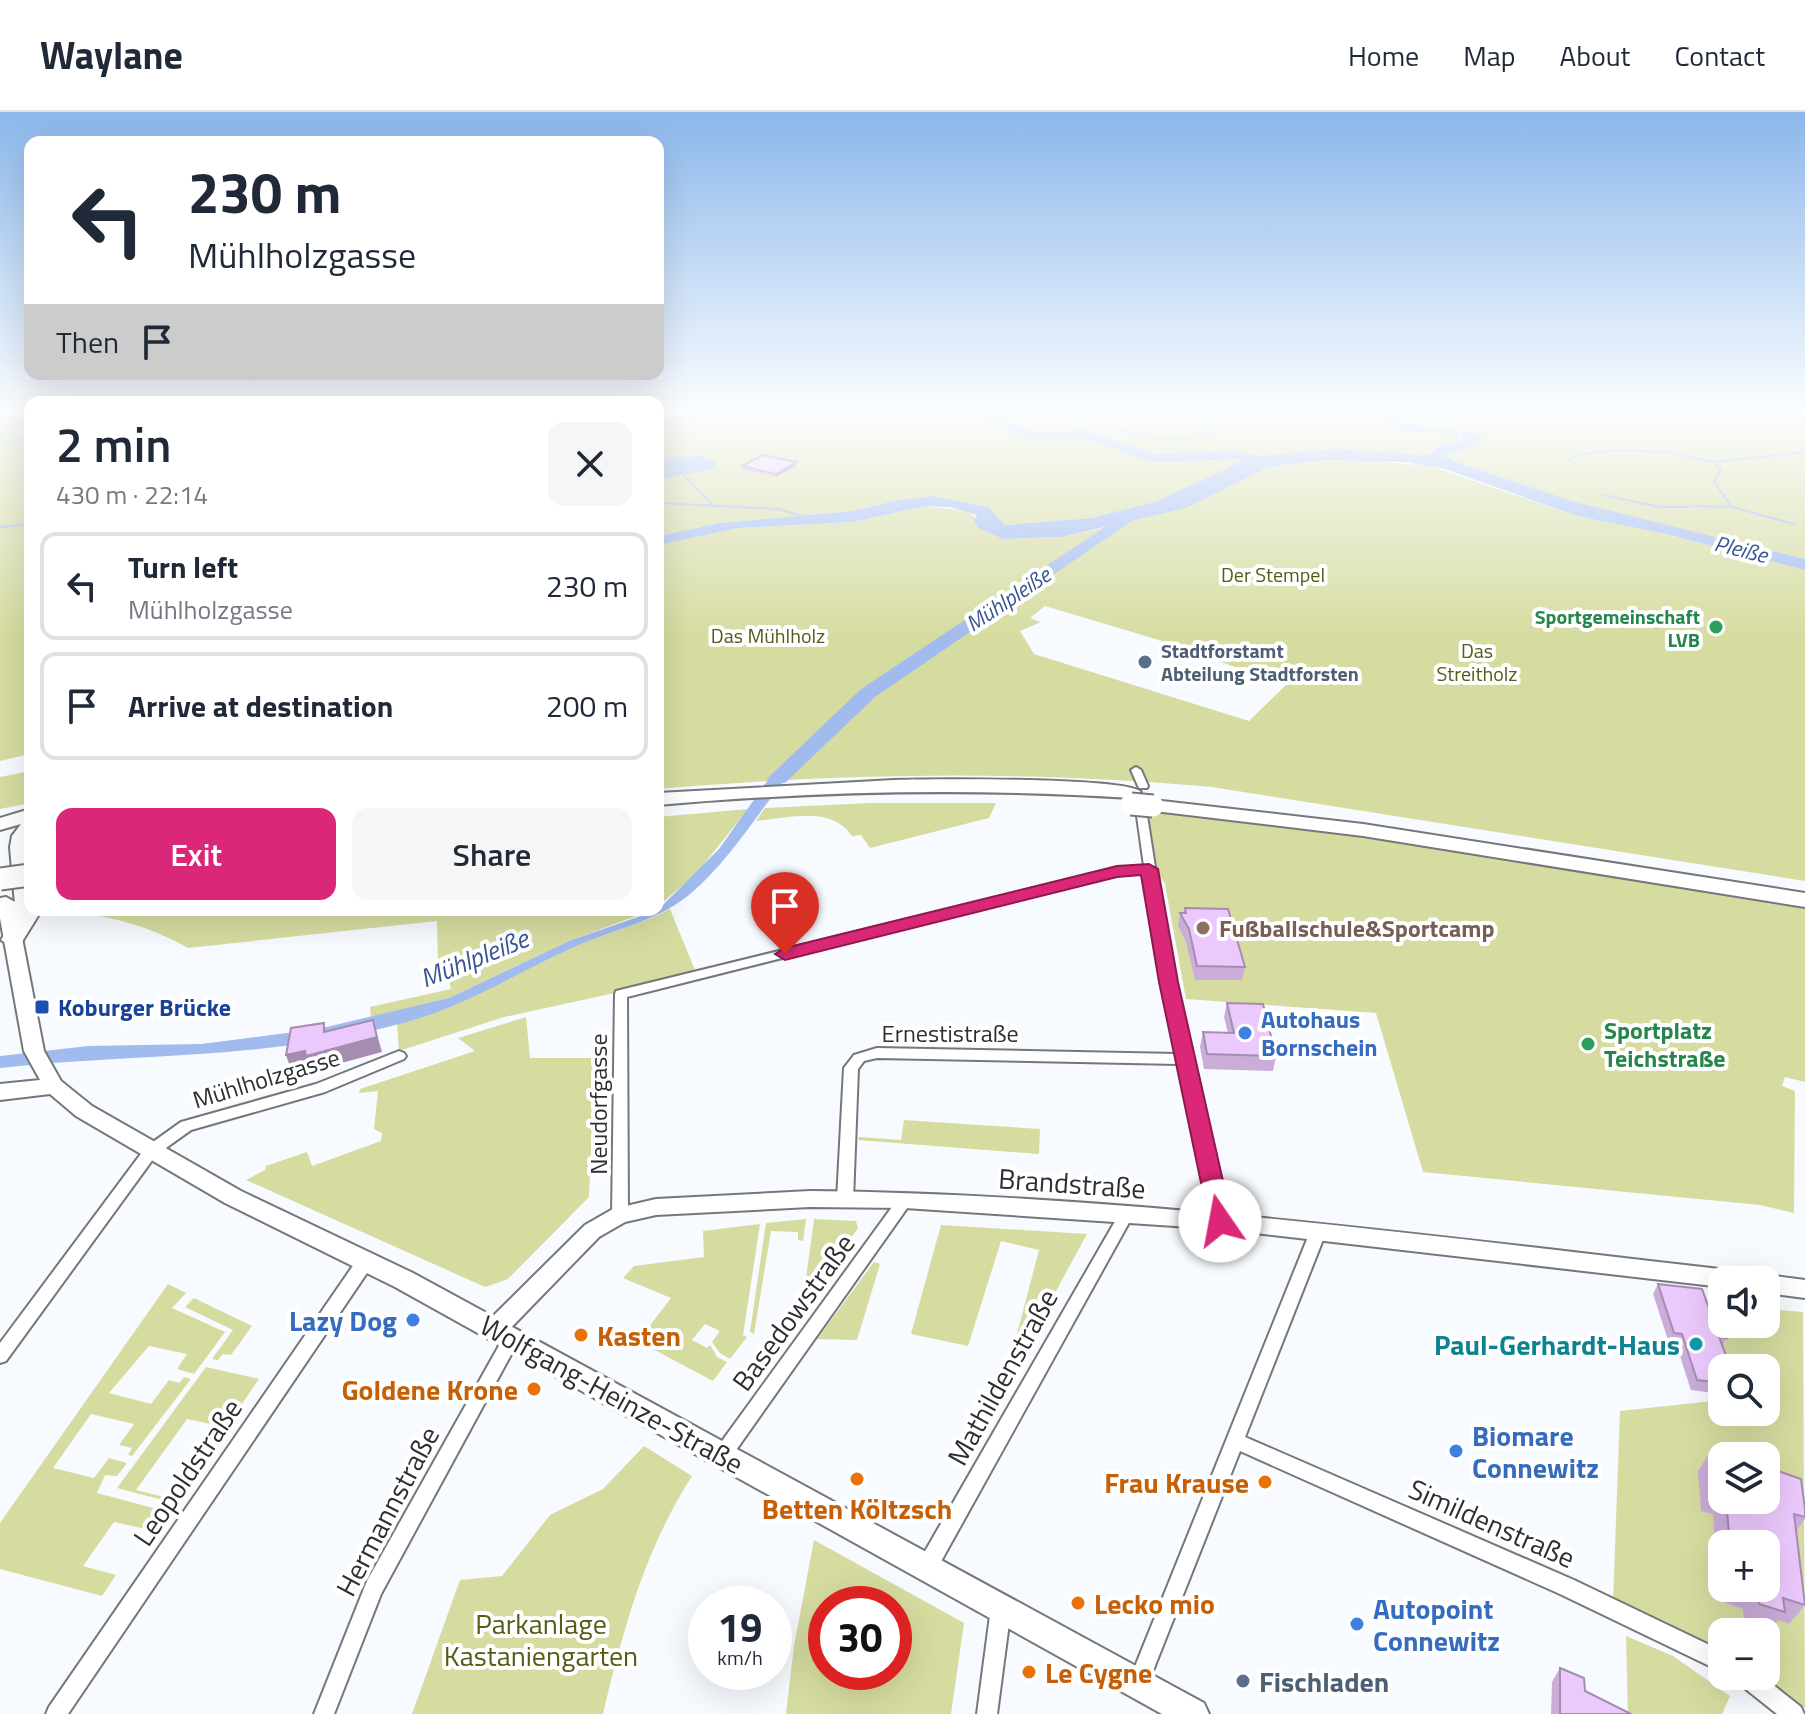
<!DOCTYPE html>
<meta charset="utf-8">
<style>
:root{--surface:#fff;--page:#f6f6f7;--text:#1f2937;--muted:#747a83;--line:#e0e1e3;--accent:#db2777}
body{margin:0;font-family:"Titillium Web",sans-serif;background:var(--page);color:var(--text);height:100vh;display:flex;flex-direction:column;font-size:30px;white-space:nowrap}
*{box-sizing:border-box;margin:0}
p{font-size:26px;color:var(--muted)}
.icon{flex:none;width:44px;height:44px;fill:none;stroke:currentColor;stroke-width:2;stroke-linecap:round;stroke-linejoin:round}
.map{position:relative;flex:1;overflow:hidden}
.side{position:absolute;left:24px;top:284px;width:640px;height:520px;display:flex;flex-direction:column;background:var(--surface);border-radius:16px;box-shadow:0 8px 32px #0002}
.side>*{flex:none}
.banner{position:absolute;left:24px;top:24px;width:640px;height:244px;border-radius:16px;box-shadow:0 8px 32px #0002;background:#fff;color:var(--text);overflow:hidden}
.fabs{position:absolute;left:1708px;top:1154px;display:grid;gap:16px}
.fabs a{display:grid;place-items:center;width:72px;height:72px;border-radius:16px;background:var(--surface);box-shadow:0 8px 32px #0002;font-size:40px}
.speed{position:absolute;left:688px;top:1474px;display:flex;gap:16px;font-size:40px;font-weight:700;text-align:center}
.speed>*{display:grid;place-content:center;width:104px;height:104px;border-radius:50%;background:var(--surface);box-shadow:0 8px 32px #0002;line-height:1}
.speed small{font-size:20px;font-weight:400}
.speed .limit{border:12px solid #d22;background:#fff;color:#111}
.pin{position:absolute;display:grid;place-items:center;width:68px;height:68px;color:#fff;margin:-82px -34px;border-radius:50% 50% 50% 0;rotate:-45deg;box-shadow:0 0 8px #0007}
.pin .icon{rotate:45deg}
.me{position:absolute;width:88px;margin:-44px;rotate:348deg;stroke-linejoin:round;filter:drop-shadow(0 0 6px #0008)}
.turn{display:flex;align-items:center;gap:28px;height:168px;padding:0 32px;font-size:36px}
.turn .icon{width:104px;height:104px;stroke-width:2.5}
.turn b{display:block;font-size:56px;line-height:68px}
.then{display:flex;align-items:center;height:76px;padding:0 32px;background:#0003;gap:16px;font-size:30px}
.round{display:grid;place-items:center;flex:none;width:84px;height:84px;border-radius:16px;background:var(--page)}
.summary{display:flex;align-items:center;justify-content:space-between;height:136px;padding:0 32px}
h1{font-size:48px;font-weight:600;line-height:60px}
.action{display:flex;gap:16px;margin-top:auto;padding:16px 32px}
.action a{flex:1;height:92px;border-radius:16px;background:var(--accent);color:#fff;font-size:32px;font-weight:600;line-height:92px;text-align:center}
.action a+a{background:var(--page);color:var(--text)}
ul{padding:0;list-style:none}
li{display:flex;align-items:center;gap:24px;height:108px;margin:0 16px 12px;padding:0 16px;border:4px solid var(--line);border-radius:16px}
li div{flex:1}
li b{display:block;font-size:30px}
li em{font-style:normal}
header{display:flex;align-items:center;gap:48px;box-sizing:border-box;height:112px;padding:0 40px;background:var(--surface);border-bottom:2px solid var(--line)}
header strong{font-size:38px}
nav{display:flex;gap:44px;margin-inline-start:auto;font-size:28px}
.map>svg:first-child{display:block}
.green{fill:#d6dca0;fill-rule:evenodd}
.water{fill:#a1bbef}
.lines{fill:none;stroke-linecap:round;stroke-linejoin:round}
.stream{stroke:#a1bbef;stroke-width:2}
.river{fill:#a1bbef;fill-rule:evenodd}
.minor-casing{stroke:#75777b;stroke-width:4}
.tertiary-casing{stroke:#75777b;stroke-width:4}
.secondary-casing{stroke:#75777b;stroke-width:4}
.trunk-casing{stroke:#75777b;stroke-width:4}
.minor{fill:#fff;fill-rule:evenodd}
.tertiary{fill:#fff;fill-rule:evenodd}
.secondary{fill:#fff;fill-rule:evenodd}
.trunk{fill:#fff;fill-rule:evenodd}
.trunk-bridge-casing{stroke:#75777b;stroke-width:25;stroke-linecap:butt}
.trunk-bridge{stroke:#fff;stroke-width:21}
.wall{fill:#cbadda;fill-rule:evenodd}
.shaded-wall{fill:#a58db1}
.building{fill:#ecc9fd;stroke:#a58db1;stroke-width:2}
.route{fill:#db2777;stroke:#8e194d;stroke-width:2}
.leisure-dot{fill:#2e9e5b;stroke:#fff;stroke-width:3}
.service-dot{fill:#5c6f8a;stroke:#fff;stroke-width:3}
.education-dot{fill:#8d6e63;stroke:#fff;stroke-width:3}
.transit-dot{fill:#1a4fb4;stroke:#fff;stroke-width:3}
.shop-dot{fill:#3f7fe0;stroke:#fff;stroke-width:3}
.food-dot{fill:#e8710a;stroke:#fff;stroke-width:3}
.culture-dot{fill:#0f9aa8;stroke:#fff;stroke-width:3}
.labels{text-anchor:middle;dominant-baseline:central;stroke-width:8;stroke-linejoin:round;paint-order:stroke}
.far-park-label{font-size:20px;fill:#575b17;stroke:#fff}
.far-leisure-label{font-size:20px;font-weight:bold;fill:#27864d;stroke:#fff;text-anchor:end}
.far-service-label{font-size:20px;font-weight:bold;fill:#4e5e75;stroke:#fff;text-anchor:start}
.far-water-label{font-size:22px;font-style:italic;fill:#385595;stroke:#fff}
.education-label{font-size:24px;font-weight:bold;fill:#785e54;stroke:#fff;text-anchor:start}
.transit-label{font-size:24px;font-weight:bold;fill:#164399;stroke:#fff;text-anchor:start}
.shop-label{font-size:24px;font-weight:bold;fill:#366cbe;stroke:#fff;text-anchor:start}
.leisure-label{font-size:24px;font-weight:bold;fill:#27864d;stroke:#fff;text-anchor:start}
.street-label{font-size:24px;fill:#2e2f30;stroke:#fff}
.water-label{font-size:26px;font-style:italic;fill:#385595;stroke:#fff}
.near-street-label{font-size:28px;fill:#2e2f30;stroke:#fff}
.near-shop-label{font-size:28px;font-weight:bold;fill:#366cbe;stroke:#fff;text-anchor:start}
.near-food-label{font-size:28px;font-weight:bold;fill:#c56008;stroke:#fff;text-anchor:start}
.near-culture-label{font-size:28px;font-weight:bold;fill:#0d838f;stroke:#fff;text-anchor:end}
.near-park-label{font-size:28px;fill:#575b17;stroke:#fff}
.near-service-label{font-size:28px;font-weight:bold;fill:#4e5e75;stroke:#fff;text-anchor:start}
</style>
<header>
<strong>Waylane</strong>
<nav><a>Home</a><a>Map</a><a>About</a><a>Contact</a></nav>
</header>
<div class="map">
<svg width="1805" height="1602" viewBox="0 0 1805 1602">
<rect width="100%" height="100%" fill="#f7fafe"/>
<path class="green" d="M0 301H30V642L0 649Z
M658 301H1391L1386 305C1412 330 1438 309 1464 325L1428 340 1427 343 1337 337 1253 344 1157 389 1092 406 1005 413 988 395 933 384 893 389 853 399 720 411 658 424Z
M1406 301H1805V447L1574 390 1451 348 1447 346 1450 341 1479 331 1461 317 1403 313 1399 309Z
M1358 348 1430 354 1577 404 1666 422 1805 458V769L1212 675C1025 658 845 661 658 677V433L739 416 853 410 925 394 967 399 1003 427 1061 425 1102 416 1230 373 1264 357 1301 349ZM1045 494 1159 528 1286 573 1249 609 1034 542 1020 519 1041 510 1030 506Z
M30 659V691L0 697V665Z
M871 691H996L989 706 870 736 861 723 852 724C831 693 788 706 756 709L765 696Z
M748 697 696 762 658 794V705Z
M1148 700 1370 725 1805 796V970L1785 965 1782 974 1795 979 1794 1101 1760 1093 1423 1060 1376 901 1186 887 1165 772 1155 757Z
M670 797 697 863 504 905 399 939 397 912C460 894 514 862 573 835 605 821 639 814 670 797Z
M37 798H652L569 829 449 886 371 906 370 895 451 877 445 851 438 852 437 809 188 836C142 810 89 797 36 801Z
M526 905 530 946H595L589 1085 508 1167 485 1175 246 1068 265 1058 266 1054 307 1040 312 1054 381 1029 382 1021 374 1017 378 979 359 981 360 977 475 939 458 926Z
M904 1008 1040 1017 1039 1042 858 1028 859 1025 901 1028Z
M806 1107 803 1129 798 1128V1120L771 1119 754 1222 750 1220 766 1111Z
M814 1107 856 1109 858 1116 802 1196Z
M760 1112 743 1223 747 1225 730 1247 720 1241 712 1230 720 1219 705 1212 692 1228 707 1236 710 1233 717 1245 727 1250 713 1269 638 1229 671 1186 623 1166 634 1154 704 1145 703 1119Z
M941 1113 1087 1122 1019 1247 1011 1245 1039 1138 1001 1129 968 1234 911 1222Z
M874 1150 880 1152 857 1228 817 1227Z
M168 1172 186 1181 172 1196 225 1220 194 1262 177 1257 187 1242 149 1234 109 1281 151 1292 169 1268 180 1271 184 1265 191 1267 132 1344 128 1343 132 1336 119 1333 134 1312 91 1302 53 1356 94 1366 109 1346 127 1351 117 1364 105 1363 97 1381 168 1400 155 1419 114 1410 83 1454 116 1463 102 1484 0 1457V1411Z
M194 1186 252 1214 231 1243 223 1242 218 1248 212 1247 233 1218 185 1195Z
M1708 1191 1722 1193V1212H1766V1197L1803 1200 1805 1596 1759 1564H1766V1520H1722V1542L1613 1491 1620 1299 1722 1288V1300H1766V1256H1727ZM1722 1344H1766V1388H1722ZM1722 1432H1766V1476H1722Z
M206 1255 259 1267 226 1315 187 1307 136 1378 176 1388 174 1391 117 1376Z
M644 1334 692 1364C645 1437 623 1518 603 1602H412L460 1468 502 1464 550 1403 603 1377Z
M814 1428 964 1511 951 1602H786L794 1534ZM894 1492V1560H826V1492Z
M1626 1524 1673 1544 1730 1584 1722 1602H1628Z"/>
<path class="water" d="M1391 301H1406L1399 309C1411 318 1457 313 1481 324L1479 331 1450 342 1447 345 1451 348 1575 390 1805 447V458L1666 422 1577 404 1445 357 1405 350 1326 348 1281 353 1264 357 1186 396 1061 425 1003 427 979 416 974 409 977 403 950 395 925 394 853 410 739 416 658 433V424L720 411 853 399 893 389 933 384 988 395 1005 413 1092 406 1157 389 1253 344 1337 337 1427 343 1440 334 1464 327 1461 322C1436 317 1407 325 1385 310Z
M702 344 716 350 715 357 658 367V345Z
M797 653C760 696 733 746 689 783 654 811 614 817 574 835 526 856 481 885 432 902 293 949 143 940 0 956V944L88 934 201 932 318 917 449 886 569 829 658 798 719 737 770 665Z"/>
<g class="lines">
<path class="stream" d="M1788 301 1805 309
M1081 309C1123 315 1177 340 1217 317L1150 301
M1069 320 1066 314 1074 309
M0 329 30 328
M1569 349 1573 344 1612 338 1668 340 1713 350 1805 340
M1713 350 1721 358 1714 370 1732 395 1794 412
M684 364 713 393
M1603 383 1659 395H1689
M658 391 779 397 802 404
M1693 394 1731 395
M0 415 30 412"/>
<path class="river" d="M962 301 997 303 1032 320 1084 318 1153 342 1239 339 1275 348 1268 352 1239 347 1153 350 1083 326 1039 328 1019 325 999 312Z
M1126 401 1139 404 875 585 785 671H771L767 667 771 663 861 577Z"/>
<defs>
<path id="minor" d="M1136 655 1141 658 1148 674 1147 676H1139L1138 674 1131 658Z
M1141 694 1146 697 1169 845 1228 1109 1225 1113 1220 1115 1215 1113 1212 1109 1179 952 877 946 864 949 858 957 853 1088 850 1092 845 1094 840 1092 837 1088 844 956 854 943 877 936 1177 942 1157 845 1145 761 1117 762 627 885 628 1103 625 1107 620 1109 615 1107 612 1103 615 882 616 879 1117 756 1144 754 1136 697Z
M399 939 404 941 406 944 404 947 325 980 191 1018 156 1043 6 1249 0 1251V1231L146 1035 181 1010 316 972Z
M905 1082 910 1084 913 1088 910 1092 729 1348 723 1350 717 1348 714 1342 717 1336 900 1084Z
M1126 1097 1131 1099 1134 1103 1131 1107 934 1462 927 1464 920 1462 917 1455 920 1448 1121 1099Z
M1318 1114 1323 1116 1326 1120 1245 1325 1574 1468 1722 1539V1560L1560 1482 1240 1339 1145 1579 1138 1582 1131 1579 1128 1572 1310 1120 1313 1116Z
M365 1144 371 1145 373 1150 371 1155 68 1602H46L49 1595 359 1145Z
M511 1221 517 1223 519 1228 381 1482 334 1602H314L367 1469 505 1223Z
M1001 1486 1008 1489 1011 1496 997 1602H977L991 1496 994 1489Z
M1735 1564H1762L1801 1595 1804 1602H1777L1738 1571Z"/>
<path id="tertiary" d="M810 1079C1120 1082 1429 1124 1737 1159L1745 1162 1748 1168H1722V1175L1220 1117 905 1096 810 1095 656 1103 625 1110 599 1125 502 1225 494 1227 486 1225 483 1218 486 1211 585 1113 613 1097 656 1087Z
M1766 1163 1805 1168V1186L1766 1181V1168H1757Z"/>
<path id="secondary" d="M6 785 15 790 44 939 61 969 92 994 241 1079 413 1161 1204 1591 1209 1602H1162L395 1175 225 1091 76 1004 50 982 0 988V972L40 968 24 939 0 806V786Z"/>
<path id="trunk" d="M894 668C928 667 1127 665 1141 680L1131 686C973 676 816 679 658 693V681Z
M1153 688 1363 712 1805 781V795L1363 724 1146 698 1143 694Z
M30 697V798H37L38 804 20 833 12 835 1 828 16 804 10 735 12 724 21 712 0 718V706Z"/>
</defs>
<use href="#minor" class="minor-casing"/>
<use href="#tertiary" class="tertiary-casing"/>
<use href="#secondary" class="secondary-casing"/>
<use href="#trunk" class="trunk-casing"/>
<use href="#minor" class="minor"/>
<use href="#tertiary" class="tertiary"/>
<use href="#secondary" class="secondary"/>
<use href="#trunk" class="trunk"/>
<defs>
<path id="trunk-bridge" d="M1131 692 1153 694
M0 767 30 763"/>
</defs>
<use href="#trunk-bridge" class="trunk-bridge-casing"/>
<use href="#trunk-bridge" class="trunk-bridge"/>
</g>
<path class="wall" d="M742 354H796L776 365 742 358Z
M1185 796 1245 855 1242 868H1195L1186 830 1178 814 1180 801H1184Z
M1227 891 1276 944 1273 959 1204 957 1200 935 1203 920 1228 921 1224 905Z
M1658 1172 1711 1202 1727 1226 1722 1233V1282L1691 1278 1676 1232 1669 1231 1653 1182Z
M1711 1339 1722 1344V1388H1766L1774 1364 1778 1359 1805 1397V1407L1796 1419 1805 1493 1789 1512 1778 1508 1769 1519 1744 1510 1743 1497 1718 1488 1713 1402 1701 1399 1698 1359ZM1722 1432H1766V1476H1722Z
M1560 1556 1585 1579 1631 1602H1551L1552 1570Z"/>
<path class="shaded-wall" d="M796 350V354L776 365V362Z
M373 908 382 940 312 959 310 954 291 958 286 943Z"/>
<path class="building" d="M763 343 796 350 776 362 742 354Z
M1185 796 1228 797 1245 855 1197 854 1189 817 1180 801H1186Z
M1227 891 1263 892 1276 944 1207 942 1203 920 1234 921Z
M373 908 377 925 306 944 305 939 286 943 291 916 324 911V920Z
M1658 1172 1702 1177 1711 1202 1718 1203 1727 1226 1719 1225 1731 1256H1722V1271L1697 1268 1682 1222 1674 1221Z
M1711 1339 1723 1344H1722V1382L1714 1379Z
M1778 1359 1801 1367 1805 1397V1405L1794 1402 1805 1493 1783 1486 1785 1500 1759 1492 1758 1478 1753 1476H1766V1432H1730L1726 1388H1766V1361L1778 1366Z
M1560 1556 1584 1566 1585 1579 1631 1602H1560Z"/>
<linearGradient id="sky" x2="0" y2="1"><stop stop-color="#8bb7eb"/><stop offset="0.57" stop-color="#fbfdff"/><stop offset="1" stop-color="#fbfdff" stop-opacity="0"/></linearGradient>
<rect width="1805" height="525" fill="url(#sky)"/>
<path class="route" d="M1149 752 1158 757 1178 870 1232 1109 1229 1116H1212L1209 1109 1159 870 1141 763 1117 765 785 848 775 842 785 836 1117 754Z"/>
<g class="leisure-dot">
<circle cx="1716" cy="515" r="8"/>
<circle cx="1588" cy="932" r="8"/>
</g>
<g class="service-dot">
<circle cx="1145" cy="550" r="8"/>
<circle cx="1243" cy="1569" r="8"/>
</g>
<circle class="education-dot" cx="1203" cy="816" r="8"/>
<rect class="transit-dot" x="34" y="887" width="16" height="16" rx="4"/>
<g class="shop-dot">
<circle cx="1245" cy="921" r="8"/>
<circle cx="413" cy="1208" r="8"/>
<circle cx="1456" cy="1339" r="8"/>
<circle cx="1357" cy="1512" r="8"/>
</g>
<g class="food-dot">
<circle cx="581" cy="1223" r="8"/>
<circle cx="534" cy="1277" r="8"/>
<circle cx="857" cy="1367" r="8"/>
<circle cx="1265" cy="1370" r="8"/>
<circle cx="1078" cy="1491" r="8"/>
<circle cx="1029" cy="1560" r="8"/>
</g>
<circle class="culture-dot" cx="1696" cy="1232" r="8"/>
<g class="labels">
<g class="far-park-label">
<text x="1273" y="462">Der Stempel</text>
<text x="768" y="523">Das Mühlholz</text>
<text x="1477" y="538">Das<tspan x="1477" dy="23">Streitholz</tspan></text>
</g>
<g class="far-leisure-label">
<text x="1700" y="504">Sportgemeinschaft<tspan x="1700" dy="23">LVB</tspan></text>
</g>
<g class="far-service-label">
<text x="1161" y="538">Stadtforstamt<tspan x="1161" dy="23">Abteilung Stadtforsten</tspan></text>
</g>
<g class="far-water-label">
<text transform="translate(1741 437) rotate(14)">Pleiße</text>
<text transform="translate(1008 487) rotate(-34)">Mühlpleiße</text>
</g>
<g class="education-label">
<text x="1219" y="816">Fußballschule&amp;Sportcamp</text>
</g>
<g class="transit-label">
<text x="58" y="895">Koburger Brücke</text>
</g>
<g class="shop-label">
<text x="1261" y="907">Autohaus<tspan x="1261" dy="28">Bornschein</tspan></text>
</g>
<g class="leisure-label">
<text x="1604" y="918">Sportplatz<tspan x="1604" dy="28">Teichstraße</tspan></text>
</g>
<g class="street-label">
<text x="950" y="921">Ernestistraße</text>
<text transform="translate(266 966) rotate(-17)">Mühlholzgasse</text>
<text transform="translate(598 992) rotate(-90)">Neudorfgasse</text>
</g>
<g class="water-label">
<text transform="translate(474 846) rotate(-22)">Mühlpleiße</text>
</g>
<g class="near-street-label">
<text transform="translate(1072 1071) rotate(4)">Brandstraße</text>
<text transform="translate(793 1200) rotate(-54)">Basedowstraße</text>
<text transform="translate(1002 1265) rotate(-61)">Mathildenstraße</text>
<text transform="translate(612 1282) rotate(29)">Wolfgang-Heinze-Straße</text>
<text transform="translate(187 1360) rotate(-56)">Leopoldstraße</text>
<text transform="translate(387 1399) rotate(-62)">Hermannstraße</text>
<text transform="translate(1492 1411) rotate(24)">Simildenstraße</text>
</g>
<g class="near-shop-label">
<text x="397" y="1208" text-anchor="end">Lazy Dog</text>
<text x="1472" y="1323">Biomare<tspan x="1472" dy="32">Connewitz</tspan></text>
<text x="1373" y="1496">Autopoint<tspan x="1373" dy="32">Connewitz</tspan></text>
</g>
<g class="near-food-label">
<text x="597" y="1223">Kasten</text>
<text x="518" y="1277" text-anchor="end">Goldene Krone</text>
<text x="1249" y="1370" text-anchor="end">Frau Krause</text>
<text x="857" y="1396" text-anchor="middle">Betten Költzsch</text>
<text x="1094" y="1491">Lecko mio</text>
<text x="1045" y="1560">Le Cygne</text>
</g>
<g class="near-culture-label">
<text x="1680" y="1232">Paul-Gerhardt-Haus</text>
</g>
<g class="near-park-label">
<text x="541" y="1511">Parkanlage<tspan x="541" dy="32">Kastaniengarten</tspan></text>
</g>
<g class="near-service-label">
<text x="1259" y="1569">Fischladen</text>
</g>
</g>
</svg>
<div class="fabs">
<a><svg class="icon" aria-label="sound" viewBox="0 0 24 24"><path d="M4 9h4l5-4v14l-5-4H4zM17 9q2 3 0 6"/></svg></a>
<a><svg class="icon" aria-label="search" viewBox="0 0 24 24"><circle cx="10" cy="10" r="6"/><path d="M15 15l6 6"/></svg></a>
<a><svg class="icon" aria-label="layers" viewBox="0 0 24 24"><path d="M12 4l9 5-9 5-9-5zM3 14l9 5 9-5"/></svg></a>
<a>+</a>
<a>−</a>
</div>
<div class="speed"><div>19<small>km/h</small></div><div class="limit">30</div></div>
<div class="pin" style="left:785px;top:842px;background:#d93025"><svg class="icon" aria-label="arrive" viewBox="0 0 24 24"><path d="M6 21V4h12l-3 4 3 4H6"/></svg></div>
<svg class="me" style="left:1220px;top:1109px" viewBox="-20 -20 40 40"><circle r="19" fill="#fff"/><path d="M0-13L10 11 0 6-10 11z" fill="#db2777"/></svg>
<div class="banner">
<div class="turn"><svg class="icon" aria-label="left" viewBox="0 0 24 24"><path d="M17 20v-9H6M10 6l-5 5 5 5"/></svg><div><b>230 m</b>Mühlholzgasse</div></div>
<div class="then">Then<svg class="icon" aria-label="arrive" viewBox="0 0 24 24"><path d="M6 21V4h12l-3 4 3 4H6"/></svg></div>
</div>
<section class="side">
<div class="summary"><div><h1>2 min</h1><p>430 m · 22:14</p></div><a class="round"><svg class="icon" aria-label="close" viewBox="0 0 24 24"><path d="M6 6l12 12M18 6L6 18"/></svg></a></div>
<ul>
<li><svg class="icon" aria-label="left" viewBox="0 0 24 24"><path d="M17 20v-9H6M10 6l-5 5 5 5"/></svg><div><b>Turn left</b><p>Mühlholzgasse</p></div><em>230 m</em></li>
<li><svg class="icon" aria-label="arrive" viewBox="0 0 24 24"><path d="M6 21V4h12l-3 4 3 4H6"/></svg><div><b>Arrive at destination</b></div><em>200 m</em></li>
</ul>
<div class="action"><a>Exit</a><a>Share</a></div>
</section>
</div>
